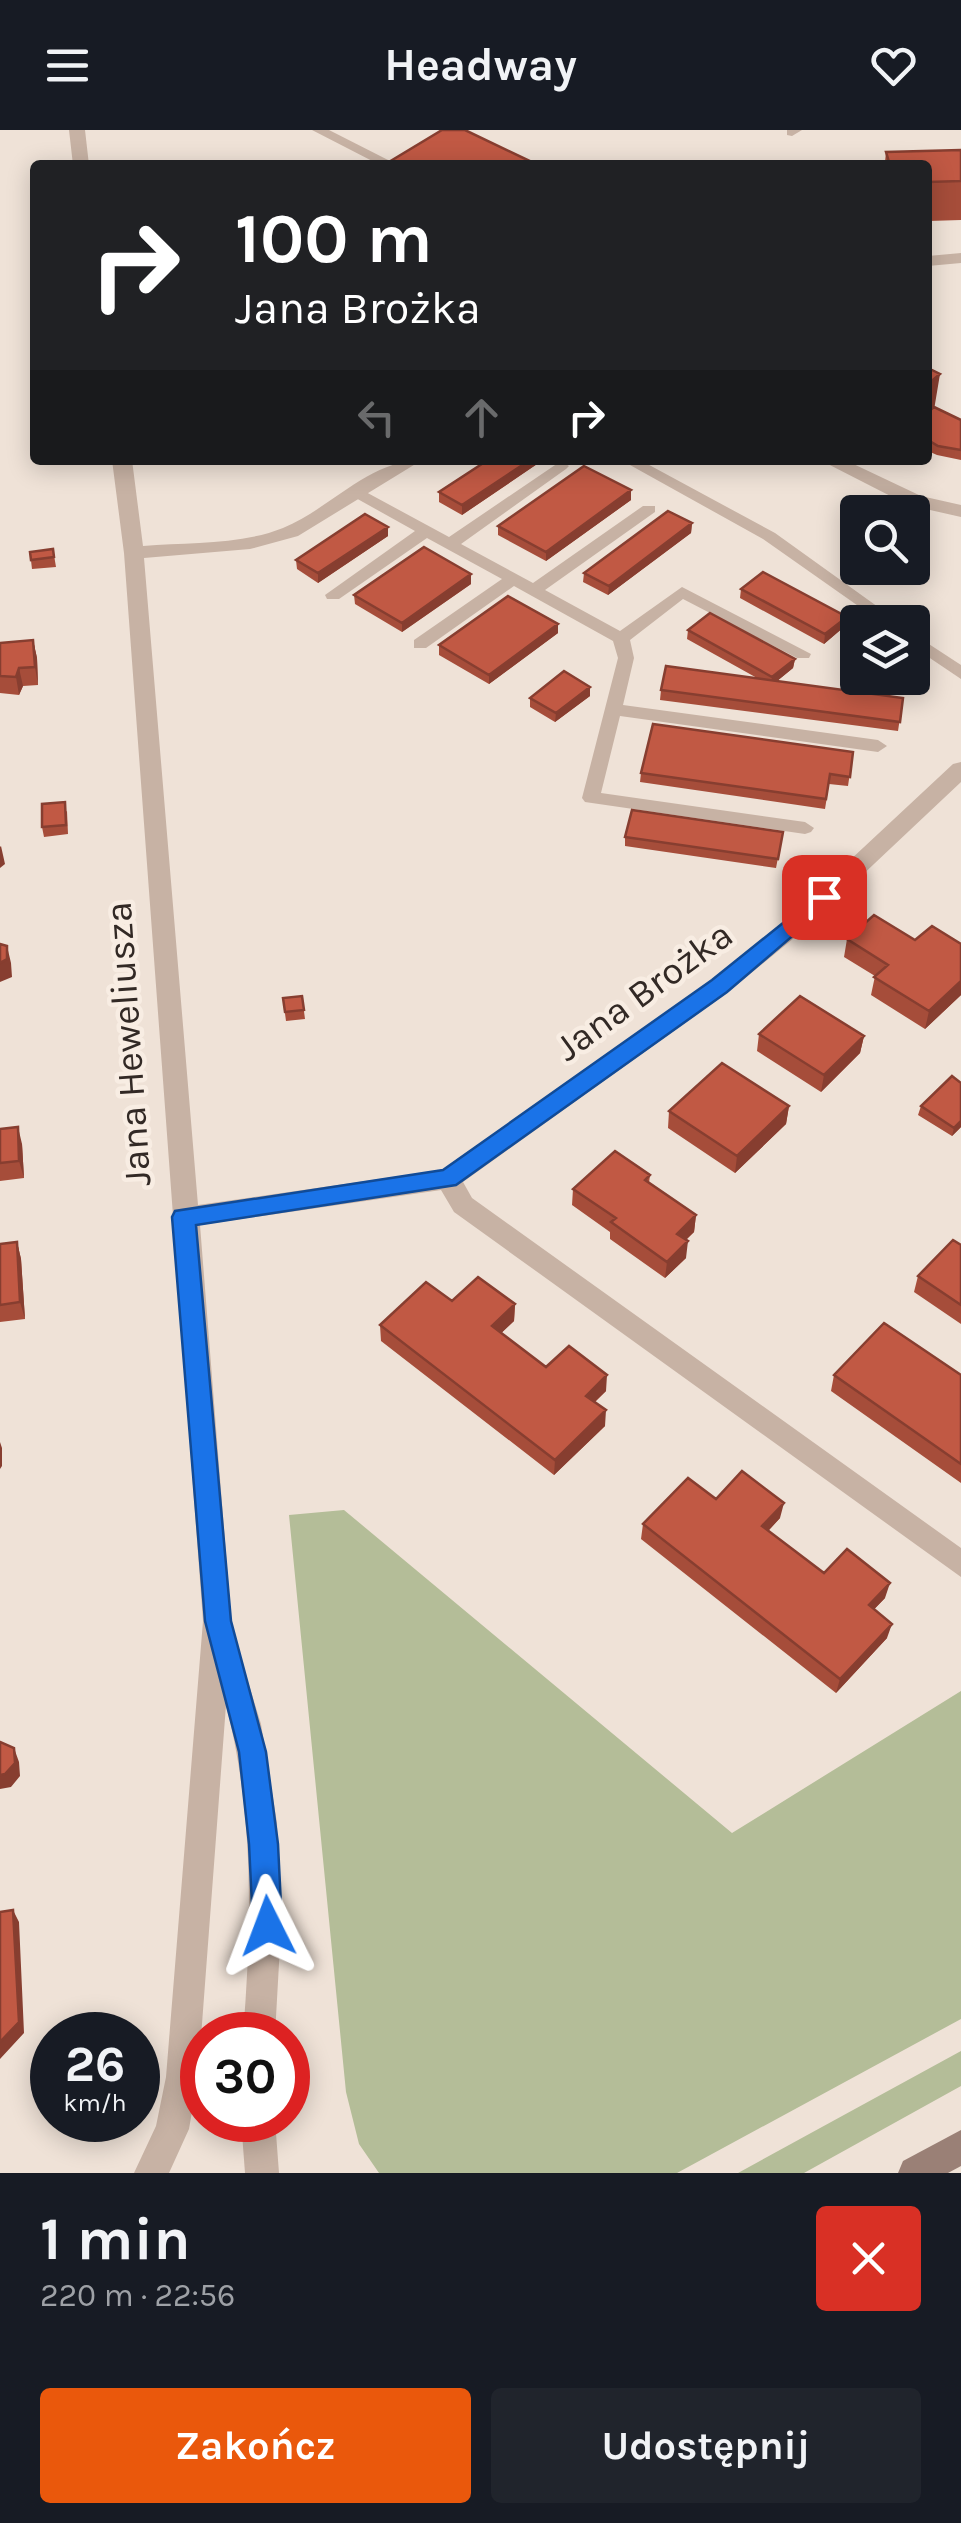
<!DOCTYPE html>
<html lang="pl">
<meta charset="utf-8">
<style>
:root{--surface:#171b24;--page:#20242c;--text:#f1f3f6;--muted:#9ea1a6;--accent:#ea580c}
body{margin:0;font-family:Karla,sans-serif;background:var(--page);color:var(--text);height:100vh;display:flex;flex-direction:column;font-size:38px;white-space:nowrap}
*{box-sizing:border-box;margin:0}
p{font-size:32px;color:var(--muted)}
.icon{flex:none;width:55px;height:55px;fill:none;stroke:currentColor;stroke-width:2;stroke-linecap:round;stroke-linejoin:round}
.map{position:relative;height:2043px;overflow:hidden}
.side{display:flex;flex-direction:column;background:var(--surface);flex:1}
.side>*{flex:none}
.guide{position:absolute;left:30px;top:30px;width:902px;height:305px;border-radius:10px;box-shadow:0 5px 25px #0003;background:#202124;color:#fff;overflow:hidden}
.tools{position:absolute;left:840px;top:365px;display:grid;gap:20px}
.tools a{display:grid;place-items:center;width:90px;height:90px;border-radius:10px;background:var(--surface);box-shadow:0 5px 25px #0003;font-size:50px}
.speed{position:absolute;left:30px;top:1882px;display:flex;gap:20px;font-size:50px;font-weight:700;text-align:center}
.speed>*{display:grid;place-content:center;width:130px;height:130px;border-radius:50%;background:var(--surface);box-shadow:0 5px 25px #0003;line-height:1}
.speed small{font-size:25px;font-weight:400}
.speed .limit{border:15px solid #d22;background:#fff;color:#111}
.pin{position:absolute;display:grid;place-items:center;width:85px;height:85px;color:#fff;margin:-42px;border-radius:20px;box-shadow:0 5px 15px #0006}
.me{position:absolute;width:110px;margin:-55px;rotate:357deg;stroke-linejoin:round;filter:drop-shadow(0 0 8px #0008)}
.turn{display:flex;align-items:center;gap:35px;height:210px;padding:0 40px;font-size:45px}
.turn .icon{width:130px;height:130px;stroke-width:2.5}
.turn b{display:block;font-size:70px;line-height:85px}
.lanes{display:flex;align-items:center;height:95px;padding:0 40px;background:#0003;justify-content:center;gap:50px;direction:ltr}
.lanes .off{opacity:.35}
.round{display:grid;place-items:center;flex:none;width:105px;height:105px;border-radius:10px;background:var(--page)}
.head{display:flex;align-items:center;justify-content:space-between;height:170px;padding:0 40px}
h1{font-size:60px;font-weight:700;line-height:75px}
.cta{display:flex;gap:20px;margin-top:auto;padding:20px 40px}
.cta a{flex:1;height:115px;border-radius:10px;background:var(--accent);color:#fff;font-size:40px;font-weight:700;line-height:115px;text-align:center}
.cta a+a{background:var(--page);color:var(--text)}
header{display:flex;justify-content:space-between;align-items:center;height:130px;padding:0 40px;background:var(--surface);font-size:45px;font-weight:700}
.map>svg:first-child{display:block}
.green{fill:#b4bd98}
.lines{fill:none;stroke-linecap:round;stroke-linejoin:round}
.service{fill:#c7b2a4;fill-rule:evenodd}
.minor{fill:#c7b2a4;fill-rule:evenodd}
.secondary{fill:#9a8076;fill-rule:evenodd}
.wall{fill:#a64d3a}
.shaded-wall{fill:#873e30}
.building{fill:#c15944;stroke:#873e30;stroke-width:2.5}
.route{fill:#1a73e8;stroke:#114b97;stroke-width:2.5}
.labels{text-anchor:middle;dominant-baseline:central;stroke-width:9;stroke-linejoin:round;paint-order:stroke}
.street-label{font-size:38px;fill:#322925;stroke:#f8ede3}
</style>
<header><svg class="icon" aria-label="menu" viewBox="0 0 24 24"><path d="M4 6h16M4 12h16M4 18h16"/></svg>Headway<svg class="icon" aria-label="heart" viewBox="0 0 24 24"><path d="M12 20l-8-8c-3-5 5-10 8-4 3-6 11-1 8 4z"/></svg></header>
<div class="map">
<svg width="961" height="2043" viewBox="0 0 961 2043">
<rect width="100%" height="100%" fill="#efe2d7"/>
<path class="green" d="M344 1380 732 1703 961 1561V1889L677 2043H379L359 2014 346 1962 289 1385Z
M961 1921V1956L804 2043H738Z"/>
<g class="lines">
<path class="service" d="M312 0H329L392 32 380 35Z
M787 0H802L792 6 787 5Z
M621 330H640L775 403 899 492H881L763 409Z
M561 331 569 336 566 339 461 414 533 453 643 376H655V382L545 460 620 501 682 457 811 524 809 528H797L683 469 630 510 634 528 623 575 878 610 887 616 878 622 620 586 601 663 805 692 814 698 811 702 805 704 585 672 582 668 618 528 613 511 514 456 426 518H414V510L502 449 427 408 339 469H327L325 465 415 401 354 367V361H364L449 407Z
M912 503 961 535V549L912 516Z"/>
<path class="minor" d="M69 0H85L89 35H73Z
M961 123V133L928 136V126Z
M112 330H132L143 416C188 412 241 415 283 398 330 379 369 330 422 330L298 406 250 419 144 428 198 1075 442 1040 712 850 789 787 953 634 961 632V652L805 799 728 862 463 1052 472 1068 961 1418V1447L454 1082 441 1060 200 1095 232 1500 261 1594 277 1693 281 1798 275 1905H243C252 1794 254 1683 226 1575L198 1947 189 1999 169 2043H134L156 1996 166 1947 203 1491 124 423Z
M820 330H845L921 366 961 375V387L908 375Z
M241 1990H275L279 2043H245Z"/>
<path class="secondary" d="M961 2000V2036L948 2043H898L903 2031Z"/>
</g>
<path class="wall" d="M961 20V90L928 91V35L885 32 886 22Z
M928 238 934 277 961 290V330L937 325 928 321Z
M488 330H543L462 385 439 372V362Z
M631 360V370L546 431 498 405V396Z
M692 393 691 403 608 465 583 452 584 443Z
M388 397V406L318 453 297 439 296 430Z
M53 419 56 437 32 439 30 422Z
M471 454 402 502 355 474 354 465Z
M741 459 847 487 845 496 824 514 740 468Z
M558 494V503L489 554 439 525V515Z
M688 500 795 529 793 538 777 551 903 568 898 601 660 570 661 560 757 548 687 509Z
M33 510 37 528 38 555 23 556 19 565 0 563V513Z
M590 566 555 592 530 577V568Z
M853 622 848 656 829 654 825 679 640 652 641 643Z
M67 681 68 704 44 707 42 697Z
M783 702 776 738 625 716V707Z
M847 809 915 810 961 814V865L925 899 871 865 875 846 844 827Z
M302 866 305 889 286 891 283 868Z
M759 904 864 906 860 923 821 962 757 921Z
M961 953V997L952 1006 918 985 921 976Z
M789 976 786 994 735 1043 668 998 669 981Z
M0 999 22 1014 24 1048 0 1051Z
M650 1045 649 1053 696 1085 694 1102 686 1110V1128L665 1148 610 1109V1102L572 1075 573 1059Z
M17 1112 21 1129 25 1189 0 1192V1114Z
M961 1115V1194L914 1162 918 1146Z
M452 1171 515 1174 514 1191 501 1203 546 1237 606 1261 595 1272 605 1296 554 1345 381 1211 380 1195Z
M834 1245H961V1353L831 1261Z
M716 1369 780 1388 768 1401 824 1443 885 1468 874 1479 887 1508 836 1563 641 1409 643 1394Z"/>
<path class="shaded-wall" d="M940 244 933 286 928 290V254Z
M530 330H543L462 385V375Z
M631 360V370L546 431V422Z
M692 393 691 403 608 465 609 456Z
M388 397V406L318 453V443Z
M471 444V454L402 502V493Z
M847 487 845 496 824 514 825 504Z
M558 494V503L489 554V545Z
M33 510 37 528 38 555 35 537Z
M795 529 793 538 771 556 772 547Z
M19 538 23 556 19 565 16 547Z
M590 557V566L555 592 556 583Z
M1 716 5 734 0 738V717Z
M7 816 11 833 12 847 0 852V833Z
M961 851V865L925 899 929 881Z
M864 906 860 923 821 962 824 945Z
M789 976 786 994 735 1043 737 1026Z
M961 991V997L952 1006 954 998Z
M18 997 22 1014 24 1048 19 1031Z
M696 1085 694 1102 675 1120 677 1104Z
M688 1111 686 1128 665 1148 667 1132Z
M17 1112 21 1129 25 1189 20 1172Z
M515 1174 514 1191 492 1212V1196Z
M607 1245 606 1261 585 1281 586 1266Z
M606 1280 605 1296 554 1345 555 1330Z
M0 1312 2 1318V1336L0 1339Z
M784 1373 780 1388 759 1411 762 1396Z
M890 1453 885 1468 864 1490 869 1475Z
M892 1494 887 1508 836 1563 840 1549Z
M14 1618 19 1632 20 1646 11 1657 0 1659V1645Z
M13 1780 19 1792 24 1903 0 1929V1912Z"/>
<path class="building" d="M442 0H465L538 35H384Z
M961 20V51L928 52V35H890L886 22Z
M888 31 889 35H859Z
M928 238 940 244 928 254Z
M934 277 961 290V320L938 316 928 310V282Z
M488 330H530L462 375 439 362Z
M584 336 631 360 546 422 498 396Z
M668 381 692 393 609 456 584 443Z
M365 384 388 397 318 443 296 430Z
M424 417 471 444 402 493 354 465Z
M53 419 54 427 31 430 30 422Z
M763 442 847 487 825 504 741 459Z
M508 466 558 494 489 545 439 515Z
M710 483 795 529 772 547 688 500Z
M33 510 35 537 19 538 16 547 0 546V513Z
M666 536 903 568 900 592 661 560Z
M564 541 590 557 556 583 530 568Z
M653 594 853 622 850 647 830 644 826 669 641 643Z
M65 672 66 695 42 697V674Z
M632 680 783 702 778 729 625 707Z
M874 785 915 810 932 796 961 814V851L929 881 874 847 888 835 847 809Z
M0 814 7 816V829L0 833Z
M302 866 304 880 285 882 283 868Z
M800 866 864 906 824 945 759 904Z
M722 933 789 976 737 1026 669 981Z
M952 946 961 953V991L954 998 921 976Z
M18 997 19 1031 0 1033V999Z
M615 1021 650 1045 645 1050 696 1085 677 1104 688 1111 667 1132 611 1092 616 1088 573 1059Z
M953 1110 961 1115V1175L918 1146Z
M17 1112 20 1172 0 1175V1114Z
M478 1147 515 1174 492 1196 546 1237 569 1216 607 1245 586 1266 606 1280 555 1330 380 1195 426 1152 452 1171Z
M884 1193 961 1245V1334L834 1245Z
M742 1341 784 1373 762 1396 824 1443 847 1419 890 1453 869 1475 892 1494 840 1549 643 1394 688 1348 716 1369Z
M0 1612 14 1618 15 1633 5 1644 0 1645Z
M13 1780 19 1892 0 1912V1782Z"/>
<path class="route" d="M824 760 834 767 831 773 727 862 456 1055 196 1095 231 1491 266 1622 278 1714 282 1796 278 1807 268 1811 257 1807 253 1796 249 1714 239 1622 205 1491 172 1087 175 1081 443 1040 712 850Z"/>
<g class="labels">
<g class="street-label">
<text transform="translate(644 861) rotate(-36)">Jana Brożka</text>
<text transform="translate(128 914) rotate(-94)">Jana Heweliusza</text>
</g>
</g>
</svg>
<div class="tools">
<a><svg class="icon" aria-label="search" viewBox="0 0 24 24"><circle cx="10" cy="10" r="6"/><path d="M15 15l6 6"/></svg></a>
<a><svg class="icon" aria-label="layers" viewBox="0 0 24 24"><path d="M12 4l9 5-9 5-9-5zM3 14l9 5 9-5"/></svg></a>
</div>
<div class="speed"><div>26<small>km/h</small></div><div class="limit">30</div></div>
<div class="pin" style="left:824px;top:767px;background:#d93025"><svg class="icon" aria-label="arrive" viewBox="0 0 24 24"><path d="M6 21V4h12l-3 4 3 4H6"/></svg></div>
<svg class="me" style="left:268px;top:1796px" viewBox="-20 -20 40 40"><path d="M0-17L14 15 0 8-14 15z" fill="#1a73e8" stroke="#fff" stroke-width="4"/></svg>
<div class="guide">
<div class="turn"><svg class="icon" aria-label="right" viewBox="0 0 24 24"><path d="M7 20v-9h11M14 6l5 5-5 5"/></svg><div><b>100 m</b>Jana Brożka</div></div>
<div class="lanes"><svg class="icon off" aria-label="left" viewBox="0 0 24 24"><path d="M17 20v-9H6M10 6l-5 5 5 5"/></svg><svg class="icon off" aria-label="ahead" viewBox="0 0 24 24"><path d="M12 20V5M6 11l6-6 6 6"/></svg><svg class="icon" aria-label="right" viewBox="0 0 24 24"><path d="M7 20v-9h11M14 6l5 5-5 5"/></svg></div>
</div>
</div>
<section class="side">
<div class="head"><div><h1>1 min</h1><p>220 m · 22:56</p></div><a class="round" style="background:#d93025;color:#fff"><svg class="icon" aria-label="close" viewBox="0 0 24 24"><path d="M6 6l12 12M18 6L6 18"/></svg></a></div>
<div class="cta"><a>Zakończ</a><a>Udostępnij</a></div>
</section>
